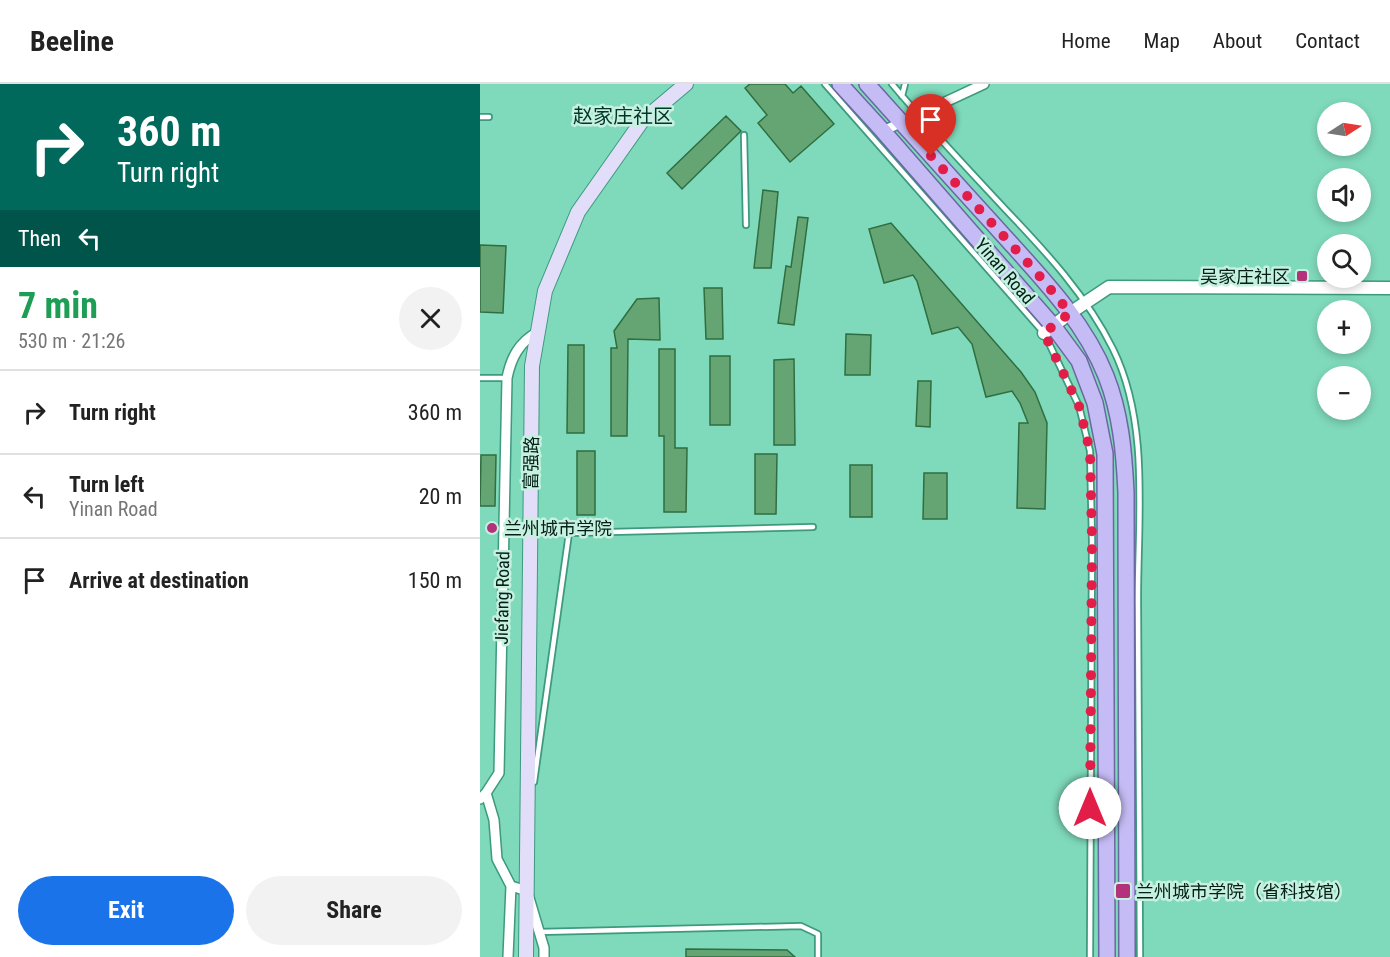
<!DOCTYPE html>
<meta charset="utf-8">
<style>
:root{--surface:#fff;--page:#f2f2f2;--text:#222;--muted:#767676;--line:#e0e0e0;--accent:#1a73e8}
body{margin:0;font-family:"Roboto Condensed","Noto Sans SC",sans-serif;background:var(--page);color:var(--text);height:100vh;display:flex;flex-direction:column;font-size:22px;white-space:nowrap}
*{box-sizing:border-box;margin:0}
p{font-size:20px;color:var(--muted)}
.icon{flex:none;width:33px;height:33px;fill:none;stroke:currentColor;stroke-width:2;stroke-linecap:round;stroke-linejoin:round}
.map{position:relative;flex:1;overflow:hidden}
.details{display:flex;flex-direction:column;background:var(--surface);width:480px}
.details>*{flex:none}
.guide{background:#00695c;color:#fff;overflow:hidden}
.needle{width:39px;rotate:78deg}
.fabs{position:absolute;left:837px;top:18px;display:grid;gap:12px}
.fabs a{display:grid;place-items:center;width:54px;height:54px;border-radius:50%;background:var(--surface);box-shadow:0 3px 9px #0003;font-size:30px}
.pin{position:absolute;display:grid;place-items:center;width:51px;height:51px;color:#fff;margin:-62px -26px;border-radius:50% 50% 50% 0;rotate:-45deg;box-shadow:0 0 6px #0007}
.pin .icon{rotate:45deg}
.me{position:absolute;width:66px;margin:-33px;rotate:0deg;stroke-linejoin:round;filter:drop-shadow(0 0 4px #0008)}
.turn{display:flex;align-items:center;gap:21px;height:126px;padding:0 18px;font-size:27px}
.turn .icon{width:78px;height:78px;stroke-width:2.5}
.turn b{display:block;font-size:42px;line-height:51px}
.then{display:flex;align-items:center;height:57px;padding:0 18px;background:#0003;gap:12px;font-size:22px}
.round{display:grid;place-items:center;flex:none;width:63px;height:63px;border-radius:32px;background:var(--page)}
.summary{display:flex;align-items:center;justify-content:space-between;height:102px;padding:0 18px}
h1{font-size:36px;font-weight:700;line-height:45px;color:#1e9e55}
.action{display:flex;gap:12px;margin-top:auto;padding:12px 18px}
.action a{flex:1;height:69px;border-radius:36px;background:var(--accent);color:#fff;font-size:24px;font-weight:700;line-height:69px;text-align:center}
.action a+a{background:var(--page);color:var(--text)}
ul{padding:0;list-style:none}
li{display:flex;align-items:center;gap:18px;height:84px;padding:0 18px;border-top:2px solid var(--line)}
li div{flex:1}
li b{display:block;font-size:22px}
li em{font-style:normal}
header{display:flex;align-items:center;gap:36px;box-sizing:border-box;height:84px;padding:0 30px;background:var(--surface);border-bottom:2px solid var(--line)}
header strong{font-size:28px}
nav{display:flex;gap:33px;margin-inline-start:auto;font-size:21px}
main{display:flex;flex:1;min-height:0}
.map>svg:first-child{display:block}
.building{fill:#65a574;stroke:#2f6e40;stroke-width:1.5}
.lines{fill:none;stroke-linecap:round;stroke-linejoin:round}
.service-casing{stroke:#3d9a7e;stroke-width:8}
.minor-casing{stroke:#3d9a7e;stroke-width:12}
.tertiary-casing{stroke:#3d9a7e;stroke-width:15}
.secondary-casing{stroke:#3d9a7e;stroke-width:16}
.primary-casing{stroke:#6968a3;stroke-width:18}
.service{stroke:#fff;stroke-width:4.5}
.minor{stroke:#fff;stroke-width:9}
.tertiary{stroke:#fff;stroke-width:12}
.secondary{stroke:#e2defa;stroke-width:14}
.primary{stroke:#c6bcf5;stroke-width:15}
.route{stroke:#e11d48;stroke-width:10;stroke-dasharray:0 18}
.poi-dot{fill:#b4327b;stroke:#c6f0e0;stroke-width:2}
.labels{text-anchor:middle;dominant-baseline:central;stroke-width:5;stroke-linejoin:round;paint-order:stroke}
.street-label{font-size:18px;fill:#031f17;stroke:#c6f0e0}
.poi-label{font-size:18px;fill:#031f17;stroke:#c6f0e0;text-anchor:start}
.neighbourhood-label{font-size:20px;fill:#003628;stroke:#c6f0e0}
</style>
<header>
<strong>Beeline</strong>
<nav><a>Home</a><a>Map</a><a>About</a><a>Contact</a></nav>
</header>
<main>
<section class="details">
<div class="guide">
<div class="turn"><svg class="icon" aria-label="right" viewBox="0 0 24 24"><path d="M7 20v-9h11M14 6l5 5-5 5"/></svg><div><b>360 m</b>Turn right</div></div>
<div class="then">Then<svg class="icon" aria-label="left" viewBox="0 0 24 24"><path d="M17 20v-9H6M10 6l-5 5 5 5"/></svg></div>
</div>
<div class="summary"><div><h1>7 min</h1><p>530 m · 21:26</p></div><a class="round"><svg class="icon" aria-label="close" viewBox="0 0 24 24"><path d="M6 6l12 12M18 6L6 18"/></svg></a></div>
<ul>
<li><svg class="icon" aria-label="right" viewBox="0 0 24 24"><path d="M7 20v-9h11M14 6l5 5-5 5"/></svg><div><b>Turn right</b></div><em>360 m</em></li>
<li><svg class="icon" aria-label="left" viewBox="0 0 24 24"><path d="M17 20v-9H6M10 6l-5 5 5 5"/></svg><div><b>Turn left</b><p>Yinan Road</p></div><em>20 m</em></li>
<li><svg class="icon" aria-label="arrive" viewBox="0 0 24 24"><path d="M6 21V4h12l-3 4 3 4H6"/></svg><div><b>Arrive at destination</b></div><em>150 m</em></li>
</ul>
<div class="action"><a>Exit</a><a>Share</a></div>
</section>
<div class="map">
<svg width="910" height="873" viewBox="0 0 910 873">
<rect width="100%" height="100%" fill="#7fd9bb"/>
<path class="building" d="M270 0H305L313 9 321 2 354 40 310 78 278 39 287 31 265 4Z
M246 32 261 47 202 105 187 89Z
M283 106 298 108 291 184H274Z
M318 133 328 134 314 241 298 239 306 182 311 183Z
M411 139 541 288 555 308 567 339 565 425 537 424 539 339H548L540 319 532 307 506 313 492 260 478 243 452 250 437 197 433 191 404 199 389 145Z
M0 161 26 162 23 229 0 228Z
M224 204H242L243 255H226Z
M179 214 180 256 148 255 147 352H131V264H137L134 247 157 215Z
M366 250 391 251 390 291H365Z
M88 261H104V349H87Z
M179 265H195V364H207L206 428H184V352H179Z
M230 272H250V341H230Z
M314 275 315 361H294V276Z
M438 297H451L450 343 436 342Z
M97 367H115V431H97Z
M275 370H297L296 430H275Z
M1 371H16L15 422H0Z
M370 381H392V433H370Z
M444 389H467V435H443Z
M206 865 307 866 315 873H206Z"/>
<g class="lines">
<defs>
<path id="service" d="M345 0 564 249 599 322 610 367 612 456 610 873
M412 0C448 43 487 84 525 125 565 167 607 212 633 265 671 342 657 439 658 522 659 639 660 756 660 873
M422 12 425 0
M0 33H9
M264 51 266 141
M0 294H27
M54 698 89 449 333 443
M58 848 321 842 338 850V873"/>
<path id="minor" d="M403 47 504 0
M6 709 14 736 17 775 31 802 47 807 64 864V873
M0 715 6 709 19 689 27 294C31 274 39 258 58 248
M28 873 31 802"/>
<path id="tertiary" d="M564 249 590 229 629 203 910 204"/>
<path id="secondary" d="M46 873 52 282 65 207 98 128 162 37 206 0"/>
<path id="primary" d="M360 0 403 47 574 243 599 277 615 319 625 370 627 873
M387 0C429 47 472 95 515 142 556 188 603 234 626 292 641 330 644 368 646 408L647 873"/>
</defs>
<use href="#service" class="service-casing"/>
<use href="#minor" class="minor-casing"/>
<use href="#tertiary" class="tertiary-casing"/>
<use href="#secondary" class="secondary-casing"/>
<use href="#primary" class="primary-casing"/>
<use href="#service" class="service"/>
<use href="#minor" class="minor"/>
<use href="#tertiary" class="tertiary"/>
<use href="#secondary" class="secondary"/>
<use href="#primary" class="primary"/>
</g>
<g class="lines">
<path class="route" d="M451 72 557 189 590 229 564 249 599 322 610 367 612 456 610 724"/>
</g>
<g class="poi-dot">
<rect x="816" y="186" width="12" height="12" rx="3"/>
<circle cx="12" cy="444" r="6"/>
<rect x="635" y="799" width="16" height="16" rx="3"/>
</g>
<g class="labels">
<g class="street-label">
<text transform="translate(525 187) rotate(49)">Yinan Road</text>
<text transform="translate(51 379) rotate(-89)">富强路</text>
<text transform="translate(22 514) rotate(-89)">Jiefang Road</text>
</g>
<g class="poi-label">
<text x="810" y="192" text-anchor="end">吴家庄社区</text>
<text x="24" y="444">兰州城市学院</text>
<text x="656" y="807">兰州城市学院（省科技馆）</text>
</g>
<g class="neighbourhood-label">
<text x="143" y="32">赵家庄社区</text>
</g>
</g>
</svg>
<div class="fabs">
<a><svg class="needle" viewBox="-14 -14 28 28"><path d="M0-13l5 13h-10z" fill="#e53935"/><path d="M0 13l5-13h-10z" fill="#767676"/></svg></a>
<a><svg class="icon" aria-label="sound" viewBox="0 0 24 24"><path d="M4 9h4l5-4v14l-5-4H4zM17 9q2 3 0 6"/></svg></a>
<a><svg class="icon" aria-label="search" viewBox="0 0 24 24"><circle cx="10" cy="10" r="6"/><path d="M15 15l6 6"/></svg></a>
<a>+</a>
<a>−</a>
</div>
<div class="pin" style="left:451px;top:72px;background:#d93025"><svg class="icon" aria-label="arrive" viewBox="0 0 24 24"><path d="M6 21V4h12l-3 4 3 4H6"/></svg></div>
<svg class="me" style="left:610px;top:724px" viewBox="-20 -20 40 40"><circle r="19" fill="#fff"/><path d="M0-13L10 11 0 6-10 11z" fill="#e11d48"/></svg>
</div>
</main>
